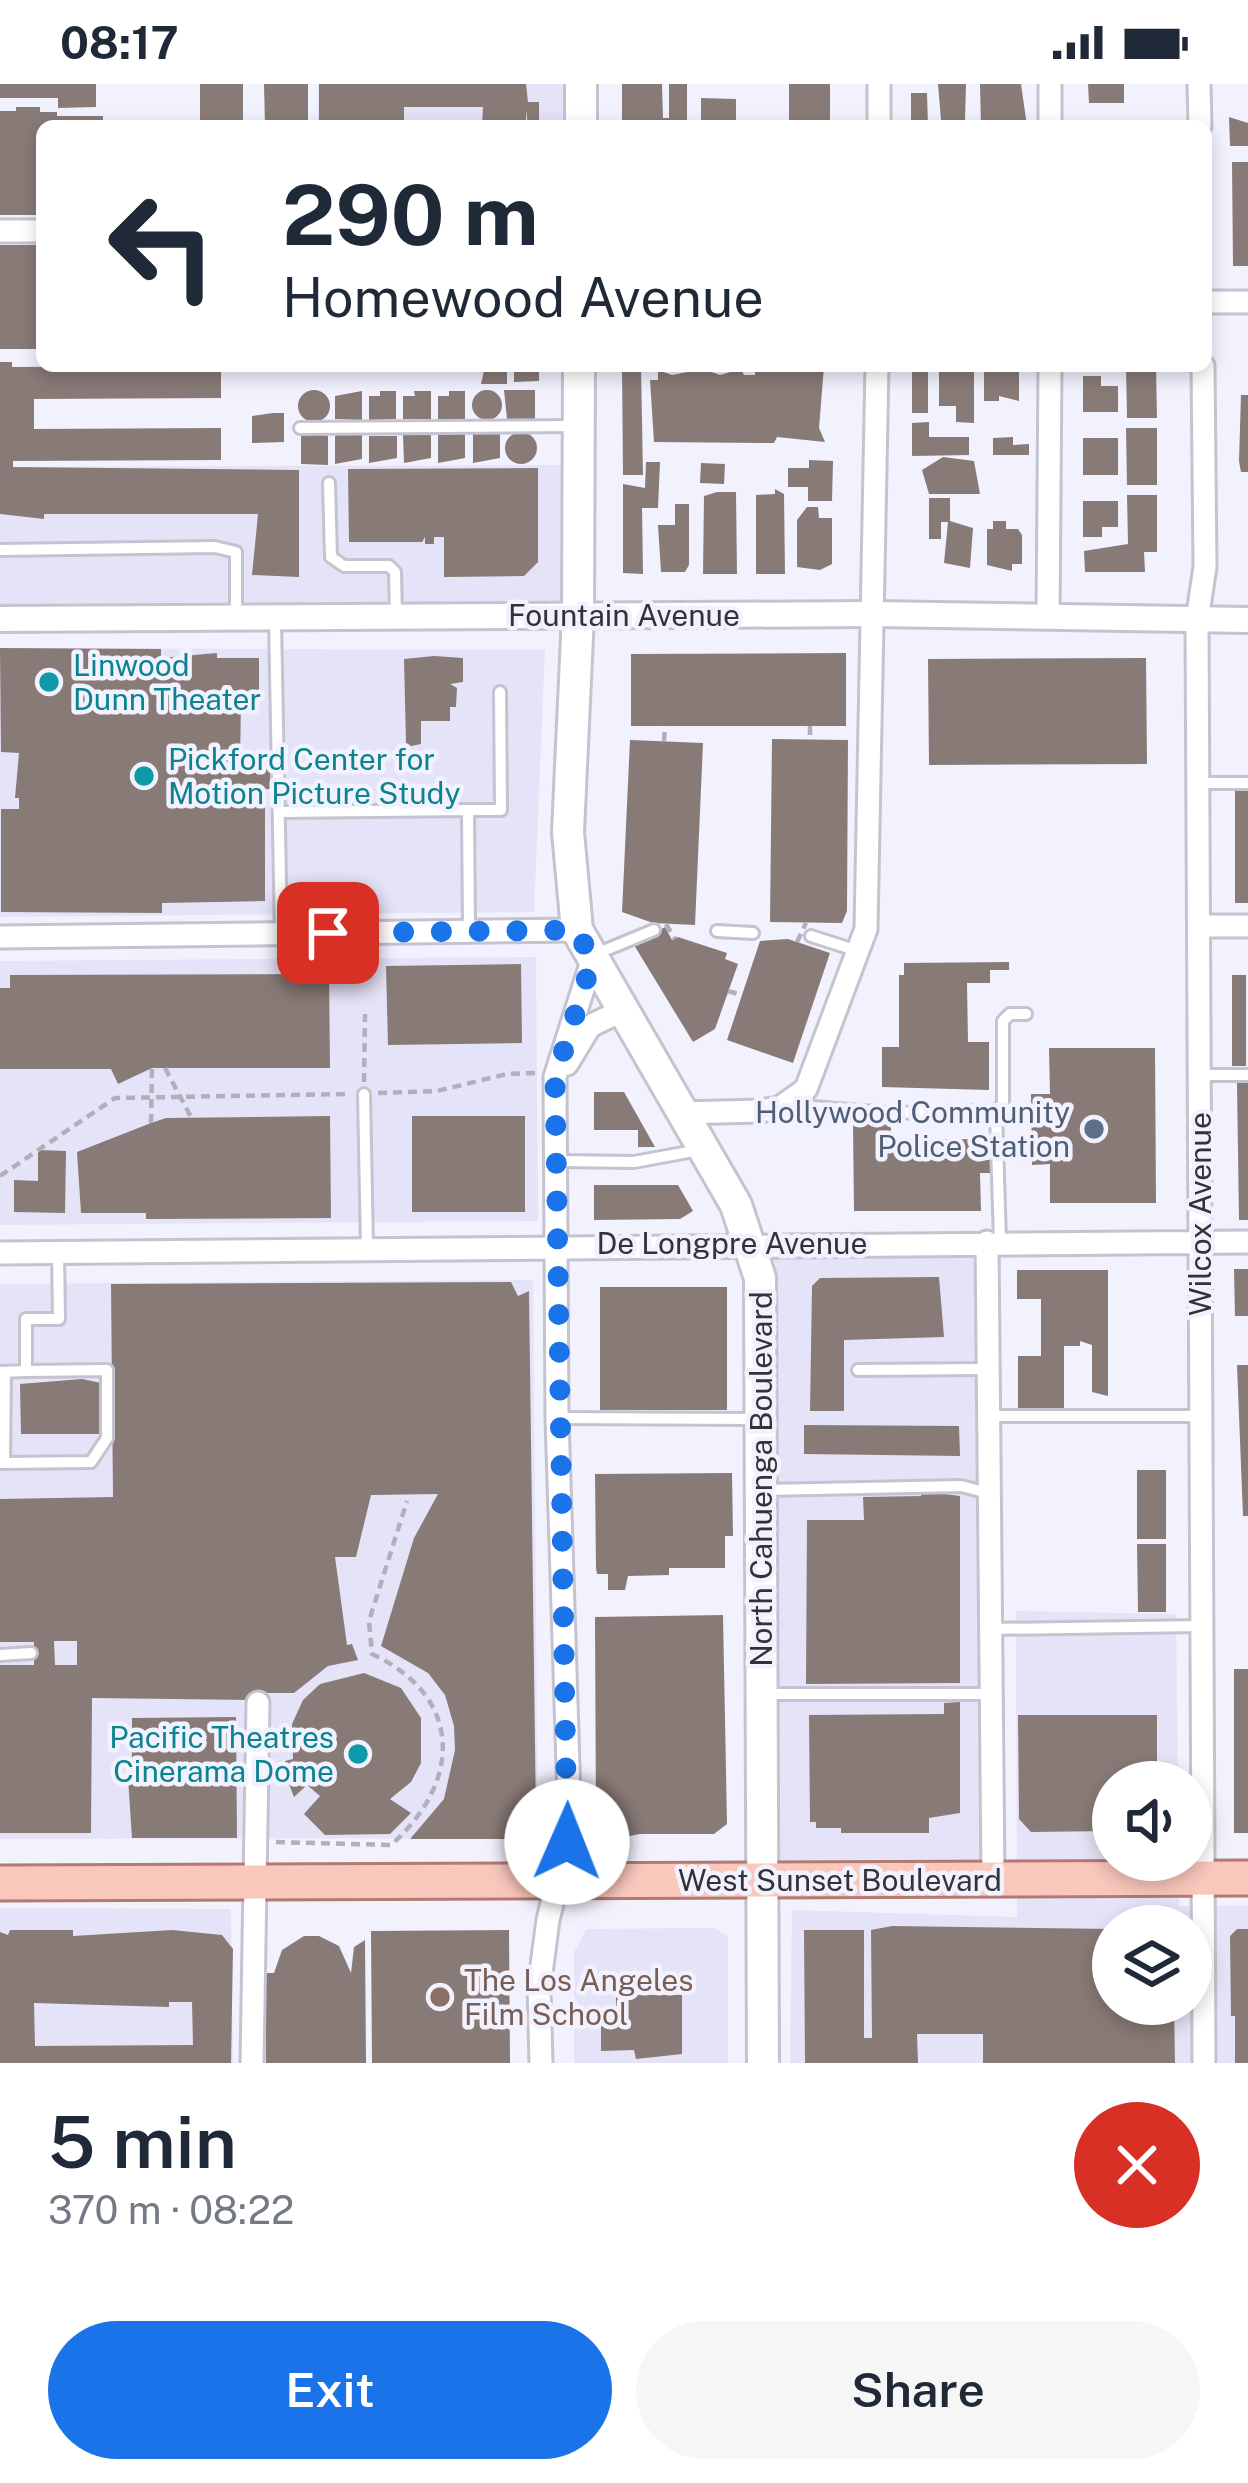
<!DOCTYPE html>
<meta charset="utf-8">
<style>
:root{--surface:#fff;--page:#f6f6f7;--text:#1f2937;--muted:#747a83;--accent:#1a73e8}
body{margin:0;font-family:"Public Sans",sans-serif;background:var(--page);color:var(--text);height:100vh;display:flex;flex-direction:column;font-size:45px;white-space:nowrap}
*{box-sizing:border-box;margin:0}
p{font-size:39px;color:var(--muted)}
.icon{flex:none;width:66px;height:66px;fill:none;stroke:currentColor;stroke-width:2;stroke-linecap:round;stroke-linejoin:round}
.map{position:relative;height:1979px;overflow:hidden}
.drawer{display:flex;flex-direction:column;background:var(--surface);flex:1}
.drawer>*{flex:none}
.hud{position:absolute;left:36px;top:36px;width:1176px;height:252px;border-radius:18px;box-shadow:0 6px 18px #0003;background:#fff;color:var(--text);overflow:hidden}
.controls{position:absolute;left:1092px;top:1677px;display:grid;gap:24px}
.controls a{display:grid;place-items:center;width:120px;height:120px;border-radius:50%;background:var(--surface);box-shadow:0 6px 18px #0003;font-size:60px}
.pin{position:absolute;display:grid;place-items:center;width:102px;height:102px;color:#fff;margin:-51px;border-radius:24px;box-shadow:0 6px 18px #0006}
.me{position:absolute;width:132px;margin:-66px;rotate:1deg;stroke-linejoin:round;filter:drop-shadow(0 0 9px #0008)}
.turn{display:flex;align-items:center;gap:42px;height:252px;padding:0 48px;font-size:54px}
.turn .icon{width:156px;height:156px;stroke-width:2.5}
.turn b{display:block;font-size:84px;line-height:102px}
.round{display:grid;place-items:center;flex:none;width:126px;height:126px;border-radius:63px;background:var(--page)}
.overview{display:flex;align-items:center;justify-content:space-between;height:204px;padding:0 48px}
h1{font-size:72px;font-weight:600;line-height:90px}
.action{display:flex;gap:24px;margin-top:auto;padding:24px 48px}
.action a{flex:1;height:138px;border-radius:72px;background:var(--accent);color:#fff;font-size:48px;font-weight:600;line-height:138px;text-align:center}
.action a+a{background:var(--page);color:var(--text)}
.status{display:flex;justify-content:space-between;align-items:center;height:84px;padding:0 60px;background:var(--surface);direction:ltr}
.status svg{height:33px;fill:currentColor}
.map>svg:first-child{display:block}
.built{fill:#e5e3f7;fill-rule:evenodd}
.building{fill:#887a77;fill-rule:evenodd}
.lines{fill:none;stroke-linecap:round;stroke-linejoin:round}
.service-casing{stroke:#c4c3cf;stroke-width:16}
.minor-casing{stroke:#c4c3cf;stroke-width:27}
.tertiary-casing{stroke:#c4c3cf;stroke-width:30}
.secondary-casing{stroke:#c4c3cf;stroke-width:36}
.primary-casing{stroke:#b27a70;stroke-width:39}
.path{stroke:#b0afba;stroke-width:4.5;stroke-dasharray:9 6;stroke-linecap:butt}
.service{stroke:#fff;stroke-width:10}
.minor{stroke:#fff;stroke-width:21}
.tertiary{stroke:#fff;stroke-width:24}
.secondary{stroke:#fff;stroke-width:30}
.primary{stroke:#fac7bc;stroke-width:33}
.path-bridge{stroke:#b0afba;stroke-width:4.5;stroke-dasharray:9 6;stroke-linecap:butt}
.route{stroke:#1a73e8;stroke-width:21;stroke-dasharray:0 37.8}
.culture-dot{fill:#0f9aa8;stroke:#f2f1fe;stroke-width:4.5}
.service-dot{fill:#5c6f8a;stroke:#f2f1fe;stroke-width:4.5}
.education-dot{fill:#8d6e63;stroke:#f2f1fe;stroke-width:4.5}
.labels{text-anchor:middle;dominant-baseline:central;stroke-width:9;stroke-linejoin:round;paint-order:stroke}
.street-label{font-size:30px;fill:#333237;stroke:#f2f1fe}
.culture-label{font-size:30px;fill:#0d838f;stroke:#f2f1fe;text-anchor:start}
.service-label{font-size:30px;fill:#4e5e75;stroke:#f2f1fe;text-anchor:end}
.education-label{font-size:30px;fill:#785e54;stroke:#f2f1fe;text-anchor:start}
</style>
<div class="status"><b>08:17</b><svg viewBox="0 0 49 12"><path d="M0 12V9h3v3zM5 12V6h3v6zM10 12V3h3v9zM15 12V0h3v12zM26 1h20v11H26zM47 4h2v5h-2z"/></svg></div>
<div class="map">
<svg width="1248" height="1979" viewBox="0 0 1248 1979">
<rect width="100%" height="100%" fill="#f2f1fe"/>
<path class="built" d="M318 0H575V42H318Z
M575 381 574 527 0 531V383Z
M0 564 545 566 534 828 0 833Z
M536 873 538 1137 0 1141V877Z
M983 1161 986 1607H766L758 1164Z
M533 1196 538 1754 0 1755V1200Z
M1016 1527 1176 1530 1178 1698H1113V1776H1178L1179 1822H1248V1979H790L792 1826 1017 1833ZM1113 1842H1191V1920H1113Z
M766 1614H987V1792H767Z
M0 1824 231 1825 233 1979H0Z
M715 1844 728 1853V1979H574V1868L587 1845Z"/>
<path class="building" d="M0 0H96V23L58 24V14H0Z
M200 0H243V41L200 42Z
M264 0H308V42L265 41Z
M319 0H526L528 18H539V42H528L526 26V42H482L483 23H404V42H319Z
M622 0H662L663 34H669V0H687V42H622Z
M789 0H830V42H789Z
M938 0H966L965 36H941Z
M980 0H1021L1027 42H981Z
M1088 0H1124V19H1089Z
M911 9H927L928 42H911Z
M701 14 736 15V42H701Z
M16 23H40V28H57V32H103V42H42V131H0V27H16Z
M1229 33 1248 39V62H1230Z
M1232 78H1248V182H1233Z
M0 161H42V265H0Z
M0 278H12V283L221 282V314L34 315V345L221 344V376L13 377V383L299 386V493L252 491 258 430H44V435L0 430Z
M485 282H507V300H481Z
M514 282H539V297L514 298Z
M622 282H641L643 391H623Z
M755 282H824L819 344 825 358 777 353 774 359 654 358 650 296H658V286L672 291 703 285 720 291 741 285 744 291H755Z
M912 282H928V329H912Z
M939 282H974V339L956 338V322H939Z
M984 282H1019V317L999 312V317H984Z
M1126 282H1156L1157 334H1127Z
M1083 292H1101V302H1118V328H1083Z
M472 321a15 15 0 1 1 30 0a15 15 0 1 1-30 0Z
M504 306H535V335H507Z
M298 322a16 16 0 1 1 32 0a16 16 0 1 1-32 0Z
M362 307V336L335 335V312Z
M380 307H396V335L369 336V312H380Z
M414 307H431V335H403V312H415Z
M449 307H465V335L456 338 438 335V312H449Z
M1241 311H1248V388H1241L1239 377Z
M273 329H284V358L252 359V332Z
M929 338V353H969V371L912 372V339Z
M1126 344H1157V401H1127Z
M481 347 500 350V374L473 379V350Z
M343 348 362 351V375L335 380V352Z
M422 348 431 351V374L404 379 403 351Z
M505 364a16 16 0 1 1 32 0a16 16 0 1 1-32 0Z
M318 350 328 352V381L301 380V352Z
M455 350H465V374L438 379V351Z
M369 352H397V374L369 379Z
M1013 353V361L1029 360V371H993V354Z
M1083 354H1118V391H1083Z
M943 373 974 377 980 410H929L922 386Z
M809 376 833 377 832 417H808V403H788V384H809Z
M646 378H660L658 424H642L643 490 623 489V400L645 404Z
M701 379 725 380 724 400 700 399Z
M538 384V478L524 492 444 493V453H434V460H425V453L422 458H349L348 385Z
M775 405 784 410 785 490H756V411L775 410Z
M717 408H736L737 490H703L704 412Z
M1127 411H1157V468H1144L1145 488H1085L1084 467 1128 460Z
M929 414H950V437L973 444 970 484 944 479 948 438H941V455H929Z
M1083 417H1118V443H1102V453H1083Z
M675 420H689V481L685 488H661L658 441H675Z
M807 423H818L819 434H832V480L820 486 797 483V436Z
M993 437H1006V445H1018L1022 451V480H1012V487L987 481V445H993Z
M0 564 161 565V574L217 569V574H259V620H241L240 675 272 671V705H265V817L162 819V829L1 828V725H19V714H15L19 669 1 668Z
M846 569V642H631V570Z
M434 572 463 574V598L450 600 457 604 456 623H450V637H421V660L411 662 406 659 404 575Z
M1146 574 1147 680 929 681 928 575Z
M772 655 848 656 847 827 842 839 770 838Z
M630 656 703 659 695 841 653 839 622 828Z
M1235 703H1248V819H1235Z
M665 843 672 856 678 853 727 869 725 875 738 880 715 945 693 958 634 861Z
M788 855 830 869 793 979 727 956 760 857Z
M1009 878V886H990V899H967L968 958H989V1006L882 1003V963H899V891H904V879Z
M521 880 522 959 388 961 386 882Z
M329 890 330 984H152L118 1000 111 985H0V904H10V891Z
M1232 891H1246V982H1232Z
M1049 964H1155L1156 1119H1050V1080L1032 1081 1031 1010H1050Z
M1237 999H1248V1136H1239Z
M594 1008H624L655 1063H638V1046H594Z
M330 1032 331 1134 146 1135V1129H81L77 1068 151 1039 166 1034Z
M412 1032H525V1128H412Z
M853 1040H891V1056L980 1055V1076H990V1089H980L981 1127H854Z
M38 1066 66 1067 65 1129 14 1128V1096L38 1097Z
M594 1101H678L693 1127 680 1135 594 1136Z
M1234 1185H1248V1232H1235Z
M1017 1186H1108V1312L1092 1308V1261L1080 1257V1262H1064V1324H1018V1272H1041V1215H1017Z
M939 1193 944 1253 844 1256V1327H810L812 1202 820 1194Z
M511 1198 518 1212 529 1207 536 1735 516 1755H410L444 1715 455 1666 454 1642 445 1611 428 1589 381 1562 414 1454 438 1410 371 1411 356 1473H335L347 1561 352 1560 358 1576 328 1582 294 1609H253V1616L92 1614 91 1749H0V1581H34V1558H0V1415L113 1413 111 1200ZM54 1557H77V1581H55Z
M600 1203H727V1326H600Z
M1237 1281H1248V1432H1243Z
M82 1295 101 1299 103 1350H21L20 1300Z
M804 1341 959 1342 960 1372 804 1370Z
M1137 1386H1166V1455H1137Z
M732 1389 733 1452H725V1484H669V1491L628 1492 625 1506H608V1490H597L596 1484 595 1390Z
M921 1407 960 1412V1599L806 1600 807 1436H864L863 1413 921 1412Z
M1137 1460H1166V1528H1138Z
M723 1531 727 1740 714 1750H640L608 1756 596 1739 595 1533Z
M1234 1585H1248V1749H1234Z
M364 1589 401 1604 421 1634V1679L411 1698 390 1715 411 1729 390 1750 325 1751 304 1730 320 1712 307 1701 294 1713 289 1700 285 1677 293 1675 292 1640 303 1616 320 1600Z
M960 1618V1729L929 1734V1749H841V1744H816V1738H810L809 1631 944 1630V1619Z
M1018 1631H1157V1698H1113V1747L1031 1748 1019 1735Z
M236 1633 237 1754H132L128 1694H132V1634Z
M892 1842 1113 1845V1920H1174L1175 1979H983V1950H917L918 1979H805L804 1846H864V1954H872L871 1846Z
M1237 1845H1248V1979H1235V1932H1231L1230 1852Z
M10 1846H73V1852L172 1846 222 1851 233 1865 231 1979H0V1848L8 1851ZM169 1918H192L193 1961 35 1962 34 1919 169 1923Z
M509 1846 510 1979H372L371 1847Z
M304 1852H319L339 1862 351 1889 354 1863 365 1856 366 1979H266V1889H274L282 1866Z
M616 1911H682V1970L636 1975 634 1966 601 1967V1934H616Z"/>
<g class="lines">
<defs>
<path id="service" d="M300 344 575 342
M329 399 331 473 344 482H389L395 488 396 532
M0 466 215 463 236 468V533
M275 536 281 850
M1198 699H1248
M279 728 468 726
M469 847 468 726H501L500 608
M717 847 753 849
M811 852 858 867
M596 870 654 846
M1199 991H1248
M364 1010 367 1163
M787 1021 887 1029 996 1027 1000 1158
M996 1027 1003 1020V937L1010 930H1026
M557 1077 634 1078 699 1066
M858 1286 987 1285
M0 1288 26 1287V1235H59L58 1168
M988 1332H1201
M557 1334 758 1335
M0 1379 91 1378 107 1354V1286L26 1287
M4 1379 5 1288
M765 1406 961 1402 988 1409
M990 1545 1202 1542
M0 1571 31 1569
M766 1610H990"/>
<path id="minor" d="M1050 0V42
M1199 0 1200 42
M879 42V0
M0 147H42
M1206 218H1248
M1203 282 1205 483 1197 536 1204 1979
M1048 533 1050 282
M1199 842H1248
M0 853 577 846
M567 980 590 942 621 927
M680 1029 760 1027 779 1024 806 1005 866 845 877 282
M987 1158 993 1795
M0 1169 1248 1158
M252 1979 258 1619
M541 1979 539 1904 548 1836 570 1745 557 1334 555 993 592 877"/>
<path id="tertiary" d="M0 535 873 530 1248 536"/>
<path id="secondary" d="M581 42V0
M579 282 578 531 568 748 577 846 736 1121 760 1194 763 1979"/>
<path id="primary" d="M0 1799 1248 1794"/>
</defs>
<use href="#service" class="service-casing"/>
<use href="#minor" class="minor-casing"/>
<use href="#tertiary" class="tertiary-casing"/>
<use href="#secondary" class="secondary-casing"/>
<use href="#primary" class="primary-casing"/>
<path class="path" d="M810 642V656
M664 657 665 642
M728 907 742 911
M364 998 365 930
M378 1009 437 1007 507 990 537 989
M0 1092 115 1014 348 1010
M276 1758 391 1761C462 1698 464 1613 372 1570L369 1537 407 1417"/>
<use href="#service" class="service"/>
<use href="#minor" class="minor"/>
<use href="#tertiary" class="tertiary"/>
<use href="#secondary" class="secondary"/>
<use href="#primary" class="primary"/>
<path class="path-bridge" d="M666 840 675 855
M797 858 806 839
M165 984 191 1033
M151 1039 152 984"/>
</g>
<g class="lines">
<path class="route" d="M328 849 577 846 592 877 555 994 567 1758"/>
</g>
<g class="culture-dot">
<circle cx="49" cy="598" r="12"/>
<circle cx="144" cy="692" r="12"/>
<circle cx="358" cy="1670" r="12"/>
</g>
<circle class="service-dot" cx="1094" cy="1045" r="12"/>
<circle class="education-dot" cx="440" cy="1913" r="12"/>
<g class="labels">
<g class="street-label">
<text x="624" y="531">Fountain Avenue</text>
<text transform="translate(1200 1130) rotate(-90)">Wilcox Avenue</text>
<text x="732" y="1159">De Longpre Avenue</text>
<text transform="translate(761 1395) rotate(-90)">North Cahuenga Boulevard</text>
<text x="840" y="1796">West Sunset Boulevard</text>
</g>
<g class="culture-label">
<text x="73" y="581">Linwood<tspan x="73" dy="34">Dunn Theater</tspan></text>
<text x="168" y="675">Pickford Center for<tspan x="168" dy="34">Motion Picture Study</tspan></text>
<text x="334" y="1653" text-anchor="end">Pacific Theatres<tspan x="334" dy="34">Cinerama Dome</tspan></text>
</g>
<g class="service-label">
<text x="1070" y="1028">Hollywood Community<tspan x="1070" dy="34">Police Station</tspan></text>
</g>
<g class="education-label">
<text x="464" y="1896">The Los Angeles<tspan x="464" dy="34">Film School</tspan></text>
</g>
</g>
</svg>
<div class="controls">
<a><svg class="icon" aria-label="sound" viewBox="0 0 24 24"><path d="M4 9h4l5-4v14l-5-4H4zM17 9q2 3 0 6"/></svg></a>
<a><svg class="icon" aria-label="layers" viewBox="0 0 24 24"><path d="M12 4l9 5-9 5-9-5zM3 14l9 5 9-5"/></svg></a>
</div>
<div class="pin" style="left:328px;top:849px;background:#d93025"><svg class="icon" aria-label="arrive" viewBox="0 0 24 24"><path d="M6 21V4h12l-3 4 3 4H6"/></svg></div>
<svg class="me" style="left:567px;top:1758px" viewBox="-20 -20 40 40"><circle r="19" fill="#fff"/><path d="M0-13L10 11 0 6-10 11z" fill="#1a73e8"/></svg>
<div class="hud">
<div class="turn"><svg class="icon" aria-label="left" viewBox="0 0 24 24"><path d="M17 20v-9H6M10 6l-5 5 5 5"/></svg><div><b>290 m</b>Homewood Avenue</div></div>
</div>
</div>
<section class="drawer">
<div class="overview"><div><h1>5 min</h1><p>370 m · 08:22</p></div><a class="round" style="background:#d93025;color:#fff"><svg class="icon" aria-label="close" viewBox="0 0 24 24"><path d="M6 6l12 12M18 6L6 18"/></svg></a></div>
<div class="action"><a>Exit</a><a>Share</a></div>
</section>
